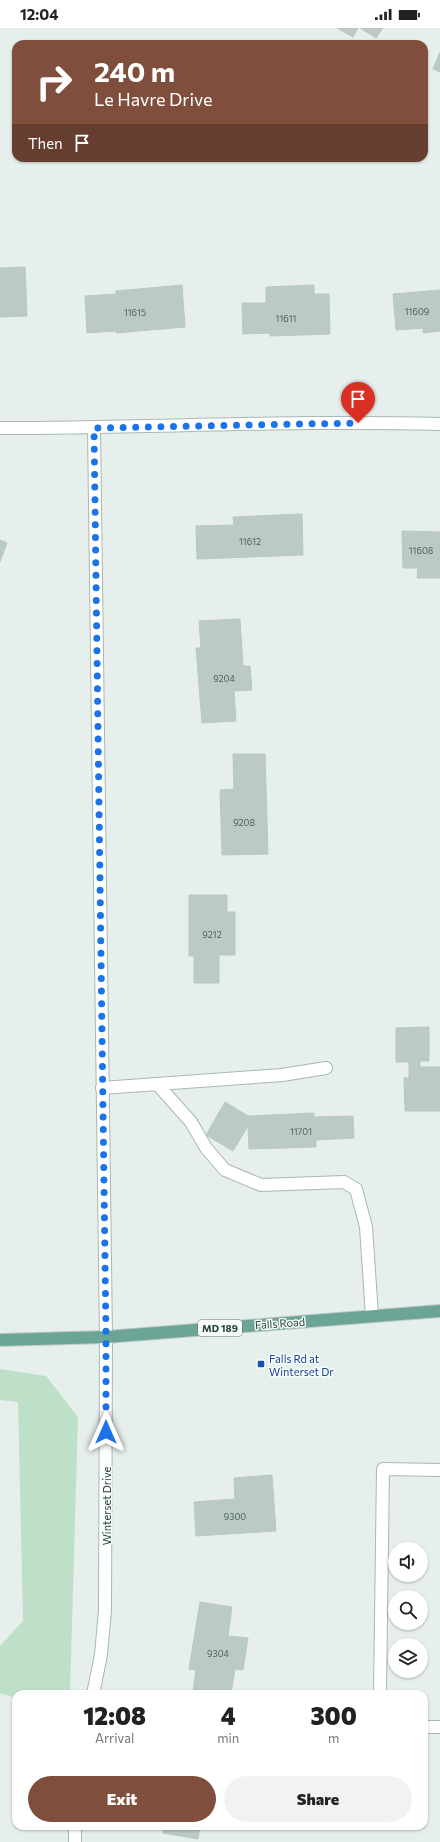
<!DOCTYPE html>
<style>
:root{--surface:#fff;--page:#f2f2f2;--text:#222;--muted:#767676;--accent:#804e3d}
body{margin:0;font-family:Commissioner,sans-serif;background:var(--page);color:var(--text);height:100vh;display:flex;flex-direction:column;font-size:15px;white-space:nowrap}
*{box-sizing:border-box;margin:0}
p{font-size:13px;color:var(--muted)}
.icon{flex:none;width:22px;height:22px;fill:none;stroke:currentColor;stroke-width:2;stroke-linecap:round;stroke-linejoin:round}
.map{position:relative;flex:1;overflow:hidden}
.panel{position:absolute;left:12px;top:1662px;width:416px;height:140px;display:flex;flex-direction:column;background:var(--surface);border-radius:12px;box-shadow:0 1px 3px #0004}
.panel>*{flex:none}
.hud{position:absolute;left:12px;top:12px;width:416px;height:122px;border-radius:12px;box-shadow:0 1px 3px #0004;background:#804e3d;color:#fff;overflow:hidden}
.controls{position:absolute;left:388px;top:1514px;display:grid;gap:8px}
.controls a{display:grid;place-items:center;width:40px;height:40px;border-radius:50%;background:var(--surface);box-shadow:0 1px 3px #0004;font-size:20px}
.pin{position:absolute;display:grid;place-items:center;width:34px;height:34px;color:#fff;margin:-41px -17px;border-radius:50% 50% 50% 0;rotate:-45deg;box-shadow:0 0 4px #0007}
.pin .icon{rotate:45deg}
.me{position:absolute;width:44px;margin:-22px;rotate:0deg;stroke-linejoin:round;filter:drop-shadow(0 0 3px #0008)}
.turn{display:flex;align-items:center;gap:14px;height:84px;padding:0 16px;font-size:18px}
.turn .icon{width:52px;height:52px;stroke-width:2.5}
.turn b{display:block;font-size:28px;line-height:34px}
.then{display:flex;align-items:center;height:38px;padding:0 16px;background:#0003;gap:8px;font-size:15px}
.eta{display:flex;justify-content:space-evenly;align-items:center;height:68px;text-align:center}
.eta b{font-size:24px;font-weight:800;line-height:28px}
.button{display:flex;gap:8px;margin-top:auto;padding:8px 16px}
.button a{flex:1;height:46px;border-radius:24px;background:var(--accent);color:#fff;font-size:16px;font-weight:800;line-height:46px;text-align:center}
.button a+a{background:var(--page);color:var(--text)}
.status{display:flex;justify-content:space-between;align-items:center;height:28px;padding:0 20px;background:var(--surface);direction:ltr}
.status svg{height:11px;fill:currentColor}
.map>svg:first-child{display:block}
.green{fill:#bfe0c8}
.building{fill:#bbcac4;stroke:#b8c9c2}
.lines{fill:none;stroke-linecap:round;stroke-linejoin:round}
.lane-casing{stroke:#a8b8b2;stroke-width:14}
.street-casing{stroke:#a8b8b2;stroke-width:14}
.primary-casing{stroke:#c2cac8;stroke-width:14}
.lane{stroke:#fff;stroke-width:12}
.street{stroke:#fff;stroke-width:12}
.primary{stroke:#6aa596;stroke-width:12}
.route{stroke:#1a73e8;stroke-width:7;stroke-dasharray:0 12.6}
.transit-dot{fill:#1a4fb4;stroke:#f7fbf9;stroke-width:1.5}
.labels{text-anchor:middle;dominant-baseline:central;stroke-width:3;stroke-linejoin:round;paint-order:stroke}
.number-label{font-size:9px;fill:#4a645c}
.shield{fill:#f7fbf9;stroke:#637a73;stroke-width:1}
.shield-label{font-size:10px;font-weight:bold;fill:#24423a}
.street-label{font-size:11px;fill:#24423a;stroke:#f7fbf9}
.transit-label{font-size:11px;fill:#164399;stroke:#f7fbf9;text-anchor:start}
</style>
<div class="status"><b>12:04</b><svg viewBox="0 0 49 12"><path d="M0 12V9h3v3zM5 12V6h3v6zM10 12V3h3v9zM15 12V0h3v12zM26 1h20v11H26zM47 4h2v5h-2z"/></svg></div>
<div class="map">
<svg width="440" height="1814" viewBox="0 0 440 1814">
<rect width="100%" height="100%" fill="#e6efeb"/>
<path class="green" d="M0 1341 46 1348 78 1389 70 1666H16V1670L0 1665V1618L23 1593 18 1374 0 1372Z"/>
<path class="building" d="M337 0H358L353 9Z
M360 0H383L376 10Z
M440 24V44L433 41Z
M25 239 27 288 0 289V240Z
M182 257 185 299 116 305V303L87 305 85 268 116 266V263Z
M314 257V266H329L330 306 270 308V305L243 306 242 275H266V259Z
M440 262V303L423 305V300L396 302 393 266Z
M302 486 303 527 197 531 196 498 234 497 233 489Z
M402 503 440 504V550H417L418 540H403Z
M0 512 7 515 0 534Z
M240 591 243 638H250L252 662 234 663 236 693 202 695 196 620H201L199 593Z
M233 726H265L268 826 222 827 220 762 234 761Z
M189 867H227V884H235V927H219V955H194V928H189Z
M429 999V1033H420V1039H440V1083H405L404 1050H409V1034H396V1000Z
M225 1074 248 1088 314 1085V1089L353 1088 354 1110 316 1112V1119L249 1121 248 1098 233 1123 206 1107Z
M272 1447 276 1503 196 1508 194 1474 235 1471 234 1450Z
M200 1574 232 1579 228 1608 248 1610 243 1642 235 1641 231 1666H212L193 1663 196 1642 189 1641Z
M164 1798H200L198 1811 163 1805Z"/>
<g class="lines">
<defs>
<path id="lane" d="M158 1057 191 1094 206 1120 225 1142 261 1157 344 1154 356 1161 366 1199 372 1288
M102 1060 282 1047 326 1040
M380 1666 383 1441 440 1442
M424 1699H440"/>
<path id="street" d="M0 400C147 400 294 392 440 396
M93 1666 101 1627 105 1582 106 1309 94 400
M75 1798V1814"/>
<path id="primary" d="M0 1312 106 1309 440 1283"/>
</defs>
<use href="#lane" class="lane-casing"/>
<use href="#street" class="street-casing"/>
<use href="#primary" class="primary-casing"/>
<use href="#lane" class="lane"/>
<use href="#street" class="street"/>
<use href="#primary" class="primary"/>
</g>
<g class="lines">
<path class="route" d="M106 1404V1308L94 400 358 395"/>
</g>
<rect class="transit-dot" x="257" y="1332" width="8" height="8" rx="2"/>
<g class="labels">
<g class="number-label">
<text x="417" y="283">11609</text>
<text x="135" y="284">11615</text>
<text x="286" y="290">11611</text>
<text x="250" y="513">11612</text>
<text x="421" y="522">11608</text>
<text x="224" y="650">9204</text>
<text x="244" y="794">9208</text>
<text x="212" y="906">9212</text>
<text x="301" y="1103">11701</text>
<text x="235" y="1488">9300</text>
<text x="218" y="1625">9304</text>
</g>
<rect class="shield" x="198" y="1292" width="44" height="16" rx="3"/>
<g class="shield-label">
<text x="220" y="1300">MD 189</text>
</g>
<g class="street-label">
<text transform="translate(280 1295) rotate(-4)">Falls Road</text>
<text transform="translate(106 1478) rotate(-90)">Winterset Drive</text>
</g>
<g class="transit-label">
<text x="269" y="1330">Falls Rd at<tspan x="269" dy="13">Winterset Dr</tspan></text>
</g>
</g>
</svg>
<div class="controls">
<a><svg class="icon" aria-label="sound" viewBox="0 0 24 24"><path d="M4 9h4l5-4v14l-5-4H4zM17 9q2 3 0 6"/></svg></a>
<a><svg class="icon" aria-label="search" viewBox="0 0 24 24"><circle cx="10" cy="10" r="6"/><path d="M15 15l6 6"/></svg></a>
<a><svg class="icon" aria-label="layers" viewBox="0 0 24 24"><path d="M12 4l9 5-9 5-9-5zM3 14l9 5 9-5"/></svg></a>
</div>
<div class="pin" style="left:358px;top:395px;background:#d93025"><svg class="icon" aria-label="arrive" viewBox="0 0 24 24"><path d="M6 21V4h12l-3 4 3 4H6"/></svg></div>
<svg class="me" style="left:106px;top:1404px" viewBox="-20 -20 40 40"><path d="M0-17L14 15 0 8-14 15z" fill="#1a73e8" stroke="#fff" stroke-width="4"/></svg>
<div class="hud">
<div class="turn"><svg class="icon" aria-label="right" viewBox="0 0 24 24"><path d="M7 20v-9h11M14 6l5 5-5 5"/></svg><div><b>240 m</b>Le Havre Drive</div></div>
<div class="then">Then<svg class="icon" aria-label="arrive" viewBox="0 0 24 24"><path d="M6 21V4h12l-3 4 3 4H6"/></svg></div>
</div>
<section class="panel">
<div class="eta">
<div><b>12:08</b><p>Arrival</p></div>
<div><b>4</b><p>min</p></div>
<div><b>300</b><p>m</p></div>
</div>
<div class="button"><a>Exit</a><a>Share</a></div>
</section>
</div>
